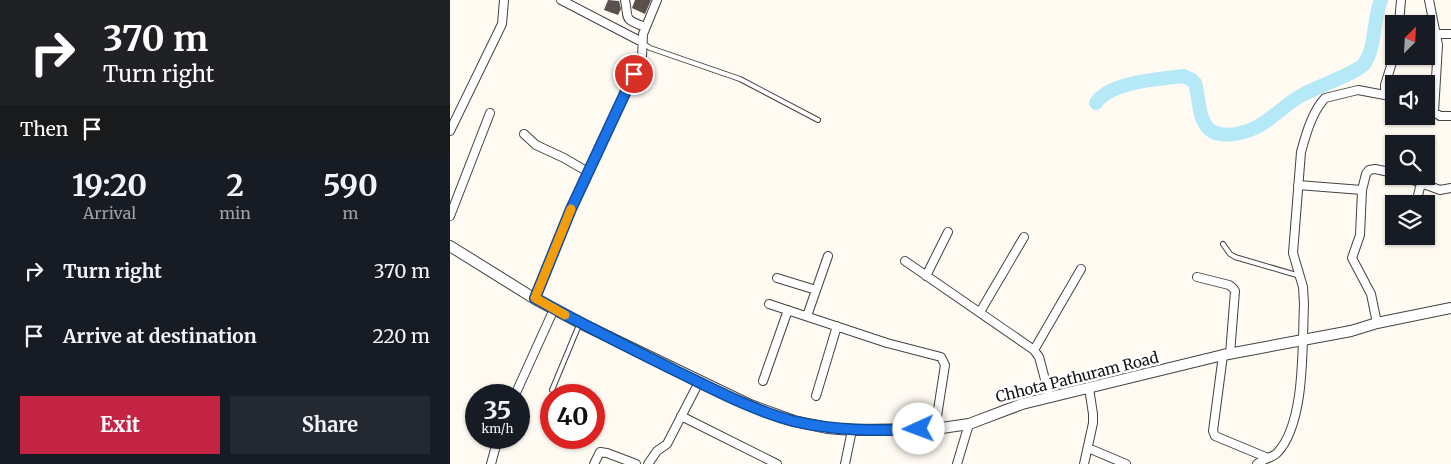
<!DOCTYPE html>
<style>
:root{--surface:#171b24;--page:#242831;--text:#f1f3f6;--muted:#9ea1a6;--accent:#c32444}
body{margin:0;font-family:Merriweather,serif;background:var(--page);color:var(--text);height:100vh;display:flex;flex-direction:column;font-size:19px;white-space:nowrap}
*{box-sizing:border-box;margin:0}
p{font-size:16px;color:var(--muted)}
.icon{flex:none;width:28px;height:28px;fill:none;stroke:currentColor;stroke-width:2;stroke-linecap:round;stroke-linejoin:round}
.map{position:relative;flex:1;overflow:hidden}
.drawer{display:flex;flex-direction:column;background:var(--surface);width:450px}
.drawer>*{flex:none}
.top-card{background:#202124;color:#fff;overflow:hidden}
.needle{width:32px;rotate:24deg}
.controls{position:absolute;left:935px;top:15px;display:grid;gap:10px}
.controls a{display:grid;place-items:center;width:50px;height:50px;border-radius:0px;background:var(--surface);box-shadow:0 1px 4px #0004;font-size:25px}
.speed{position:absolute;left:15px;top:384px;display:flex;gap:10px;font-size:25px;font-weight:700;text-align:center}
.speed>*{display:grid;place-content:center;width:65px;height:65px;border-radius:50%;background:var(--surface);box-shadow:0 1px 4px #0004;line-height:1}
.speed small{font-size:12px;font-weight:400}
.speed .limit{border:8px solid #d22;background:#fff;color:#111}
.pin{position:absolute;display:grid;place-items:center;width:42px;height:42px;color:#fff;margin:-21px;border:2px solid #fff;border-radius:50%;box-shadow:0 1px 5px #0007}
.me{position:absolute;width:55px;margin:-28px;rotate:268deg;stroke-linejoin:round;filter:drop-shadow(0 0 4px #0008)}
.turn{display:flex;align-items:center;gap:18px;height:105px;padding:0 20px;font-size:22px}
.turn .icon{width:65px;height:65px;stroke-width:2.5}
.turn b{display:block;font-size:35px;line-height:42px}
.then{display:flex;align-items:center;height:48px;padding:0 20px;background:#0003;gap:10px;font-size:19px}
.eta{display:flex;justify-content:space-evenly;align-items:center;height:85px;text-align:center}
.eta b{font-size:30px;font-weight:700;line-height:35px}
.primary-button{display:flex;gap:10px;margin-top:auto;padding:10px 20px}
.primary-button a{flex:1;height:58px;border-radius:0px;background:var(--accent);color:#fff;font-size:20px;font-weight:700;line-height:58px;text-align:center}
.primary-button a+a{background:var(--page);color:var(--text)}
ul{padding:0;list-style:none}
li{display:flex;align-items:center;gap:15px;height:65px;padding:0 20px}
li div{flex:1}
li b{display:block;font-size:19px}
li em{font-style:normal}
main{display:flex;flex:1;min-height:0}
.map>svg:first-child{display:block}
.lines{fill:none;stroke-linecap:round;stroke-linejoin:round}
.river{stroke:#b6e9f7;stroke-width:14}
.building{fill:#594f4c}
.service-casing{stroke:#434343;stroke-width:6}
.minor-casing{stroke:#434343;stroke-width:10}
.tertiary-casing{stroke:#434343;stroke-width:12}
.service{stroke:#fff;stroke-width:4}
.minor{stroke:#fff;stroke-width:8}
.tertiary{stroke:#fff;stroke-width:10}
.route-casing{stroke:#114b97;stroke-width:12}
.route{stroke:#1a73e8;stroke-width:9}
.slow{stroke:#f59e0b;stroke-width:9}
.labels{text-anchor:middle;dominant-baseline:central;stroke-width:5;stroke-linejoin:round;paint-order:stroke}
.street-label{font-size:15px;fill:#101010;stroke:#fff}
</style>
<main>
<section class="drawer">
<div class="top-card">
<div class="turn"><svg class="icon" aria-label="right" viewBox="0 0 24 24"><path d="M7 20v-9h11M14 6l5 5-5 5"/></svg><div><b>370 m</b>Turn right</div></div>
<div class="then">Then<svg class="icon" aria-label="arrive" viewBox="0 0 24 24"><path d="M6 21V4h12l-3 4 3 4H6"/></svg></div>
</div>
<div class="eta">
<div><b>19:20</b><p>Arrival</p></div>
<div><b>2</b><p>min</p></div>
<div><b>590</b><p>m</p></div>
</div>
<ul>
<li><svg class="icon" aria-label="right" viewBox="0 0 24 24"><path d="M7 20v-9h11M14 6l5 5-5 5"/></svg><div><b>Turn right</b></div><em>370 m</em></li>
<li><svg class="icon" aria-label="arrive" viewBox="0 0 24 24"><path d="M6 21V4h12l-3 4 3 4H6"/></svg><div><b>Arrive at destination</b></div><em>220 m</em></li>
</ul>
<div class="primary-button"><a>Exit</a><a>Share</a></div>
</section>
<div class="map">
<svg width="1001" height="464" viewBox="0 0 1001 464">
<rect width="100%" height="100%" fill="#fffaf2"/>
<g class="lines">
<path class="river" d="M646 103C659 82 710 79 733 76L742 80 745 83C750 98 747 123 763 132 775 137 789 134 800 130 820 123 835 103 854 94 867 87 909 72 915 63 926 45 923 20 931 0"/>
</g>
<path class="building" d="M158 0 169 1 171 9 168 15 154 10Z
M185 0H201L195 14 182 8Z"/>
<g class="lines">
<defs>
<path id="service" d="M194 44 200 48 290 79 368 120
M773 244 780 254 785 257 850 276
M102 390 129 325"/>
<path id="minor" d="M111 0 192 42
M175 0C179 21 173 18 195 27
M979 0 988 45 984 112 990 116H1001
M949 24 951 0
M987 34H1001
M942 96 935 91V85L944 56
M0 131 52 24 54 0
M74 134 86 145 114 158 138 172
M952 176 990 190 1001 188
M848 185 912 190
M966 204 971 183
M0 216 40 113
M961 237V236
M455 261 584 350 589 357 600 398
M476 276 498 232
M747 277 779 285 783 288 785 291 780 354
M327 278 366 290
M85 299 121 209 192 57 193 34 207 0
M319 304 437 343 491 357 495 365 485 429
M530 312 574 237
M357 316 378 256
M927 323 921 294 902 258 910 235 912 190 916 174 919 170 925 169 944 173
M584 350 631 269
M773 355 763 431 765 436 818 458
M313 381 338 310
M65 395 104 309
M366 396 387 326
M231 416 327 464
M638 448 676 464
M41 464 48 438
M144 464 150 452 157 453 186 464
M198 464 207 451 217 444 249 382
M395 464 402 430
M507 464 519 424
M634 464 643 423V414L639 388
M807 464C813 459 822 458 827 453 856 423 852 344 854 304L853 287 843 253 851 152C856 134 862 112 875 98L908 90 940 96"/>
<path id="tertiary" d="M0 246 85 299 130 323 300 405 344 421 377 428 402 430 485 429 519 424 572 404 773 355 901 331 927 323 1001 308"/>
</defs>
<use href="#service" class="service-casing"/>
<use href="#minor" class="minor-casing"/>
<use href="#tertiary" class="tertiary-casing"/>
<use href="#service" class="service"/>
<use href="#minor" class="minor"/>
<use href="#tertiary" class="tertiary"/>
</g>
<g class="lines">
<defs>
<path id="route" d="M184 74 121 209 85 298C131 324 178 347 224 370 263 389 302 410 343 421 385 431 426 431 469 429"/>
</defs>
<use href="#route" class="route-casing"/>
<use href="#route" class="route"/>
<path class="slow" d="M115 315 85 298 121 209"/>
</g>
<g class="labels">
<g class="street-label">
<text transform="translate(627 377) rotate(-14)">Chhota Pathuram Road</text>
</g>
</g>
</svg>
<div class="controls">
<a><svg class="needle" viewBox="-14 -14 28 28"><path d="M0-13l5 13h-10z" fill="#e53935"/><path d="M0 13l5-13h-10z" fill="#9ea1a6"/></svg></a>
<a><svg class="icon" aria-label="sound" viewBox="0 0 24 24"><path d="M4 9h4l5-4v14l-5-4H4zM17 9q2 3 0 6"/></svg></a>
<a><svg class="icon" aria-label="search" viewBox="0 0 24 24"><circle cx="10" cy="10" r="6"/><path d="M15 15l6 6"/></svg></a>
<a><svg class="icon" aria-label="layers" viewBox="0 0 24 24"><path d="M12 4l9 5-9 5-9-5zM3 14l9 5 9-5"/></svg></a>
</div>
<div class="speed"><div>35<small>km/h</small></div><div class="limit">40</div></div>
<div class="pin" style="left:184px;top:74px;background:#d93025"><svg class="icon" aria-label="arrive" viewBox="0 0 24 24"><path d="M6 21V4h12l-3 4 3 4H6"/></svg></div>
<svg class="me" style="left:469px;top:429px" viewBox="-20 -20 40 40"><circle r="19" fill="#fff"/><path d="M0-13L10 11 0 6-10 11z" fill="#1a73e8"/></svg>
</div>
</main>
